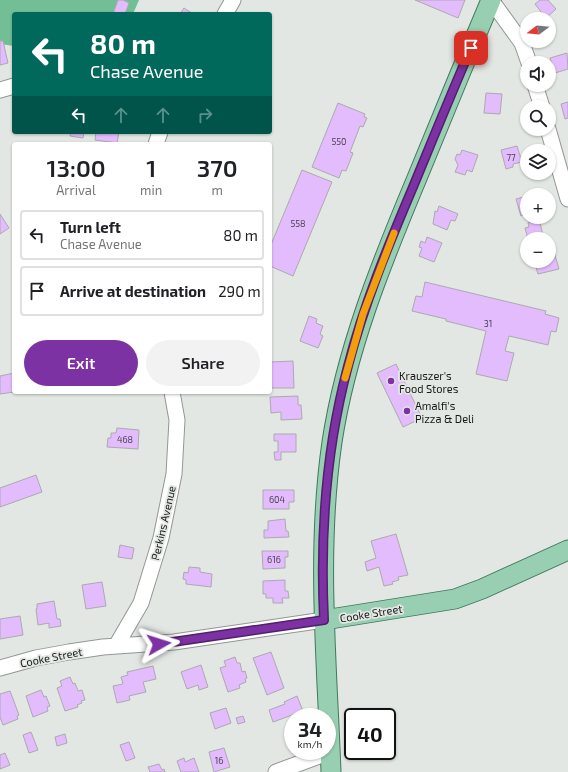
<!DOCTYPE html>
<meta charset="utf-8">
<style>
:root{--surface:#fff;--page:#f2f2f2;--text:#202124;--muted:#757577;--line:#e0e0e0;--accent:#7d32a4}
body{margin:0;font-family:"Exo 2",sans-serif;background:var(--page);color:var(--text);height:100vh;display:flex;flex-direction:column;font-size:15px;white-space:nowrap}
*{box-sizing:border-box;margin:0}
p{font-size:13px;color:var(--muted)}
.icon{flex:none;width:22px;height:22px;fill:none;stroke:currentColor;stroke-width:2;stroke-linecap:round;stroke-linejoin:round}
.map{position:relative;flex:1;overflow:hidden}
.sheet{position:absolute;left:12px;top:142px;width:260px;height:252px;display:flex;flex-direction:column;background:var(--surface);border-radius:4px;box-shadow:0 1px 3px #0004}
.sheet>*{flex:none}
.banner{position:absolute;left:12px;top:12px;width:260px;height:122px;border-radius:4px;box-shadow:0 1px 3px #0004;background:#00695c;color:#fff;overflow:hidden}
.needle{width:26px;rotate:254deg}
.controls{position:absolute;left:520px;top:12px;display:grid;gap:8px}
.controls a{display:grid;place-items:center;width:36px;height:36px;border-radius:50%;background:var(--surface);box-shadow:0 1px 3px #0004;font-size:20px}
.speed{position:absolute;left:284px;top:708px;display:flex;gap:8px;font-size:20px;font-weight:700;text-align:center}
.speed>*{display:grid;place-content:center;width:52px;height:52px;border-radius:50%;background:var(--surface);box-shadow:0 1px 3px #0004;line-height:1}
.speed small{font-size:10px;font-weight:400}
.speed .limit{border:2px solid #111;border-radius:6px;background:#fff;color:#111}
.pin{position:absolute;display:grid;place-items:center;width:34px;height:34px;color:#fff;margin:-17px;border-radius:8px;box-shadow:0 2px 6px #0006}
.me{position:absolute;width:44px;margin:-22px;rotate:84deg;stroke-linejoin:round;filter:drop-shadow(0 0 3px #0008)}
.turn{display:flex;align-items:center;gap:14px;height:84px;padding:0 12px;font-size:18px}
.turn .icon{width:52px;height:52px;stroke-width:2.5}
.turn b{display:block;font-size:28px;line-height:34px}
.lanes{display:flex;align-items:center;height:38px;padding:0 12px;background:#0003;justify-content:center;gap:20px;direction:ltr}
.lanes .off{opacity:.35}
.eta{display:flex;justify-content:space-evenly;align-items:center;height:68px;text-align:center}
.eta b{font-size:24px;font-weight:600;line-height:28px}
.button{display:flex;gap:8px;margin-top:auto;padding:8px 12px}
.button a{flex:1;height:46px;border-radius:24px;background:var(--accent);color:#fff;font-size:16px;font-weight:600;line-height:46px;text-align:center}
.button a+a{background:var(--page);color:var(--text)}
ul{padding:0;list-style:none}
li{display:flex;align-items:center;gap:12px;height:50px;margin:0 8px 6px;padding:0 4px;border:2px solid var(--line);border-radius:4px}
li div{flex:1}
li b{display:block;font-size:15px}
li em{font-style:normal}
.map>svg:first-child{display:block}
.forest{fill:#72bf95}
.building{fill:#e3bcfe;stroke:#aca9ae}
.lines{fill:none;stroke-linecap:round;stroke-linejoin:round}
.minor-casing{stroke:#929794;stroke-width:17}
.major-casing{stroke:#3f7a5b;stroke-width:21}
.minor{stroke:#fff;stroke-width:15}
.major{stroke:#98cfb3;stroke-width:19}
.route-casing{stroke:#51206b;stroke-width:10}
.route{stroke:#7d32a4;stroke-width:7}
.slow{stroke:#f59e0b;stroke-width:7}
.poi-dot{fill:#7d32a4;stroke:#e2e7e4;stroke-width:1.5}
.labels{text-anchor:middle;dominant-baseline:central;stroke-width:3.5;stroke-linejoin:round;paint-order:stroke}
.number-label{font-size:9px;fill:#4a4151}
.poi-label{font-size:11px;fill:#171817;stroke:#e2e7e4;text-anchor:start}
.street-label{font-size:11px;fill:#171817;stroke:#e2e7e4}
</style>
<div class="map">
<svg width="568" height="772" viewBox="0 0 568 772">
<rect width="100%" height="100%" fill="#e2e7e4"/>
<path class="forest" d="M0 0H139L133 14H14V46L0 44Z"/>
<path class="building" d="M118 0H123L129 3 125 14H113Z
M415 0H465L458 18Z
M540 0H548L556 9 545 19 540 15 542 13 535 4Z
M184 8 193 14H180Z
M0 41H3L8 63 0 65Z
M567 53 568 69 555 73 550 58Z
M486 93 502 94 500 114 484 113Z
M568 102V118L565 119 561 104Z
M338 103 365 114 364 117 367 118 363 127 360 126 350 152 353 153 346 171 342 170 339 178 312 167Z
M71 132H84L83 138 70 136Z
M96 132H119L117 143 95 140Z
M517 146 522 162 513 164V167L506 169 501 150Z
M462 150 478 155 472 172 467 170 465 175 455 172 458 165 455 159 457 154 460 155Z
M302 170 332 182 293 276 270 266V247Z
M527 196V214L521 216 516 199Z
M439 206 458 214 455 221 451 220 447 230 433 224 435 211 437 212Z
M0 214 9 228 0 234Z
M539 219 544 239H528L525 228 529 227 528 223Z
M427 237 442 243 434 262 419 256 422 248 419 247 421 241 425 243Z
M554 252 559 269 538 274 534 261H549V254Z
M425 282 546 311 545 314 559 318 556 332 551 331 548 345 509 336 505 351 514 353 507 381 476 374 486 331 446 321V319L412 311 416 296 422 297Z
M309 316 317 319 316 323 323 326 320 334 323 336 318 348 300 341Z
M293 361 294 388H271L270 362Z
M396 364 422 418 403 427 377 373Z
M14 373V392L0 394V376Z
M298 396V405H301L302 419 281 420V412L271 413 270 397Z
M117 428 139 430 138 449 107 447 108 438H111V433H116Z
M274 434H296V452H281V460H275L274 452H278V441H274Z
M36 475 42 492 0 507V488Z
M263 490H294V502H289V509H263Z
M285 519 286 531H288L289 537 264 538V530H268V521Z
M396 534 408 575 398 577 399 580 392 582 393 584 384 586 379 567 367 571 365 562 376 558 371 541Z
M120 545 134 548 132 559 118 557Z
M262 551H288V557H285V568L263 569Z
M189 567 200 568V572L212 574 211 587 186 584V580L183 579 184 572 188 573Z
M285 580V591H288L289 598H282L283 603H273V598H266V594H263V581Z
M102 582 106 606 86 609 82 585Z
M54 601 57 619H60L61 626 49 628V623L38 625 36 609H37V604Z
M20 616 23 635 0 639V619Z
M271 652 284 688 267 695 253 658Z
M235 657 237 663H240L242 672 245 671 247 678 245 679 246 682 239 685 240 688 228 692 220 668 226 666 224 661Z
M201 665 208 687 199 690 198 685 187 689 181 672Z
M153 666 156 679 143 682 146 692 129 696 130 700 117 703 113 686 123 684 121 677 128 675 127 672Z
M70 677 73 684 75 683 78 691 82 690 85 700 81 701 82 703 77 705 78 707 65 711 57 688 62 686 60 681Z
M41 690 44 697 46 696 50 706 47 707 48 711 33 717 26 696Z
M10 691 19 715 17 716 18 719 3 725 0 717V694Z
M297 696 303 711 273 722 269 710 285 704 284 702Z
M226 708 231 723 215 729 210 713Z
M243 716 245 722 238 724 236 718Z
M31 732 38 750 29 753 23 735Z
M65 734 67 743 57 746 55 737Z
M129 742 135 758 126 761 120 745Z
M224 748 230 767 214 772 209 752Z
M5 753 10 765 0 769V755Z
M184 758 185 762 194 758 199 772H181L177 761Z
M159 764 162 770 164 769 165 772H150L148 767Z"/>
<g class="lines">
<defs>
<path id="minor" d="M491 0 522 43 529 63
M225 14 233 0
M535 85 542 107
M0 90 14 86
M548 129 568 199
M156 144 160 132
M116 646 141 603 161 538 174 474 177 420 172 392
M0 668 36 658 69 652 103 647 174 642 324 620
M276 772 330 752"/>
<path id="major" d="M324 620 455 599 482 589 568 550
M331 772C327 662 316 552 332 442 346 350 381 264 417 178 441 119 466 59 491 0"/>
</defs>
<use href="#minor" class="minor-casing"/>
<use href="#major" class="major-casing"/>
<use href="#minor" class="minor"/>
<use href="#major" class="major"/>
</g>
<g class="lines">
<defs>
<path id="route" d="M159 644 324 620C320 536 326 448 348 366 364 304 388 246 413 187 432 141 451 94 471 48"/>
</defs>
<use href="#route" class="route-casing"/>
<use href="#route" class="route"/>
<path class="slow" d="M345 378 363 314 394 233"/>
</g>
<g class="poi-dot">
<circle cx="391" cy="381" r="4"/>
<circle cx="407" cy="411" r="4"/>
</g>
<g class="labels">
<g class="number-label">
<text x="339" y="141">550</text>
<text x="511" y="157">77</text>
<text x="298" y="223">558</text>
<text x="488" y="323">31</text>
<text x="125" y="439">468</text>
<text x="277" y="499">604</text>
<text x="274" y="559">616</text>
<text x="219" y="760">16</text>
</g>
<g class="poi-label">
<text x="399" y="375">Krauszer's<tspan x="399" dy="13">Food Stores</tspan></text>
<text x="415" y="405">Amalfi's<tspan x="415" dy="13">Pizza &amp; Deli</tspan></text>
</g>
<g class="street-label">
<text transform="translate(163 523) rotate(-77)">Perkins Avenue</text>
<text transform="translate(371 613) rotate(-9)">Cooke Street</text>
<text transform="translate(51 657) rotate(-11)">Cooke Street</text>
</g>
</g>
</svg>
<div class="controls">
<a><svg class="needle" viewBox="-14 -14 28 28"><path d="M0-13l5 13h-10z" fill="#e53935"/><path d="M0 13l5-13h-10z" fill="#757577"/></svg></a>
<a><svg class="icon" aria-label="sound" viewBox="0 0 24 24"><path d="M4 9h4l5-4v14l-5-4H4zM17 9q2 3 0 6"/></svg></a>
<a><svg class="icon" aria-label="search" viewBox="0 0 24 24"><circle cx="10" cy="10" r="6"/><path d="M15 15l6 6"/></svg></a>
<a><svg class="icon" aria-label="layers" viewBox="0 0 24 24"><path d="M12 4l9 5-9 5-9-5zM3 14l9 5 9-5"/></svg></a>
<a>+</a>
<a>−</a>
</div>
<div class="speed"><div>34<small>km/h</small></div><div class="limit">40</div></div>
<div class="pin" style="left:471px;top:48px;background:#d93025"><svg class="icon" aria-label="arrive" viewBox="0 0 24 24"><path d="M6 21V4h12l-3 4 3 4H6"/></svg></div>
<svg class="me" style="left:159px;top:644px" viewBox="-20 -20 40 40"><path d="M0-17L14 15 0 8-14 15z" fill="#7d32a4" stroke="#fff" stroke-width="4"/></svg>
<div class="banner">
<div class="turn"><svg class="icon" aria-label="left" viewBox="0 0 24 24"><path d="M17 20v-9H6M10 6l-5 5 5 5"/></svg><div><b>80 m</b>Chase Avenue</div></div>
<div class="lanes"><svg class="icon" aria-label="left" viewBox="0 0 24 24"><path d="M17 20v-9H6M10 6l-5 5 5 5"/></svg><svg class="icon off" aria-label="ahead" viewBox="0 0 24 24"><path d="M12 20V5M6 11l6-6 6 6"/></svg><svg class="icon off" aria-label="ahead" viewBox="0 0 24 24"><path d="M12 20V5M6 11l6-6 6 6"/></svg><svg class="icon off" aria-label="right" viewBox="0 0 24 24"><path d="M7 20v-9h11M14 6l5 5-5 5"/></svg></div>
</div>
<section class="sheet">
<div class="eta">
<div><b>13:00</b><p>Arrival</p></div>
<div><b>1</b><p>min</p></div>
<div><b>370</b><p>m</p></div>
</div>
<ul>
<li><svg class="icon" aria-label="left" viewBox="0 0 24 24"><path d="M17 20v-9H6M10 6l-5 5 5 5"/></svg><div><b>Turn left</b><p>Chase Avenue</p></div><em>80 m</em></li>
<li><svg class="icon" aria-label="arrive" viewBox="0 0 24 24"><path d="M6 21V4h12l-3 4 3 4H6"/></svg><div><b>Arrive at destination</b></div><em>290 m</em></li>
</ul>
<div class="button"><a>Exit</a><a>Share</a></div>
</section>
</div>
